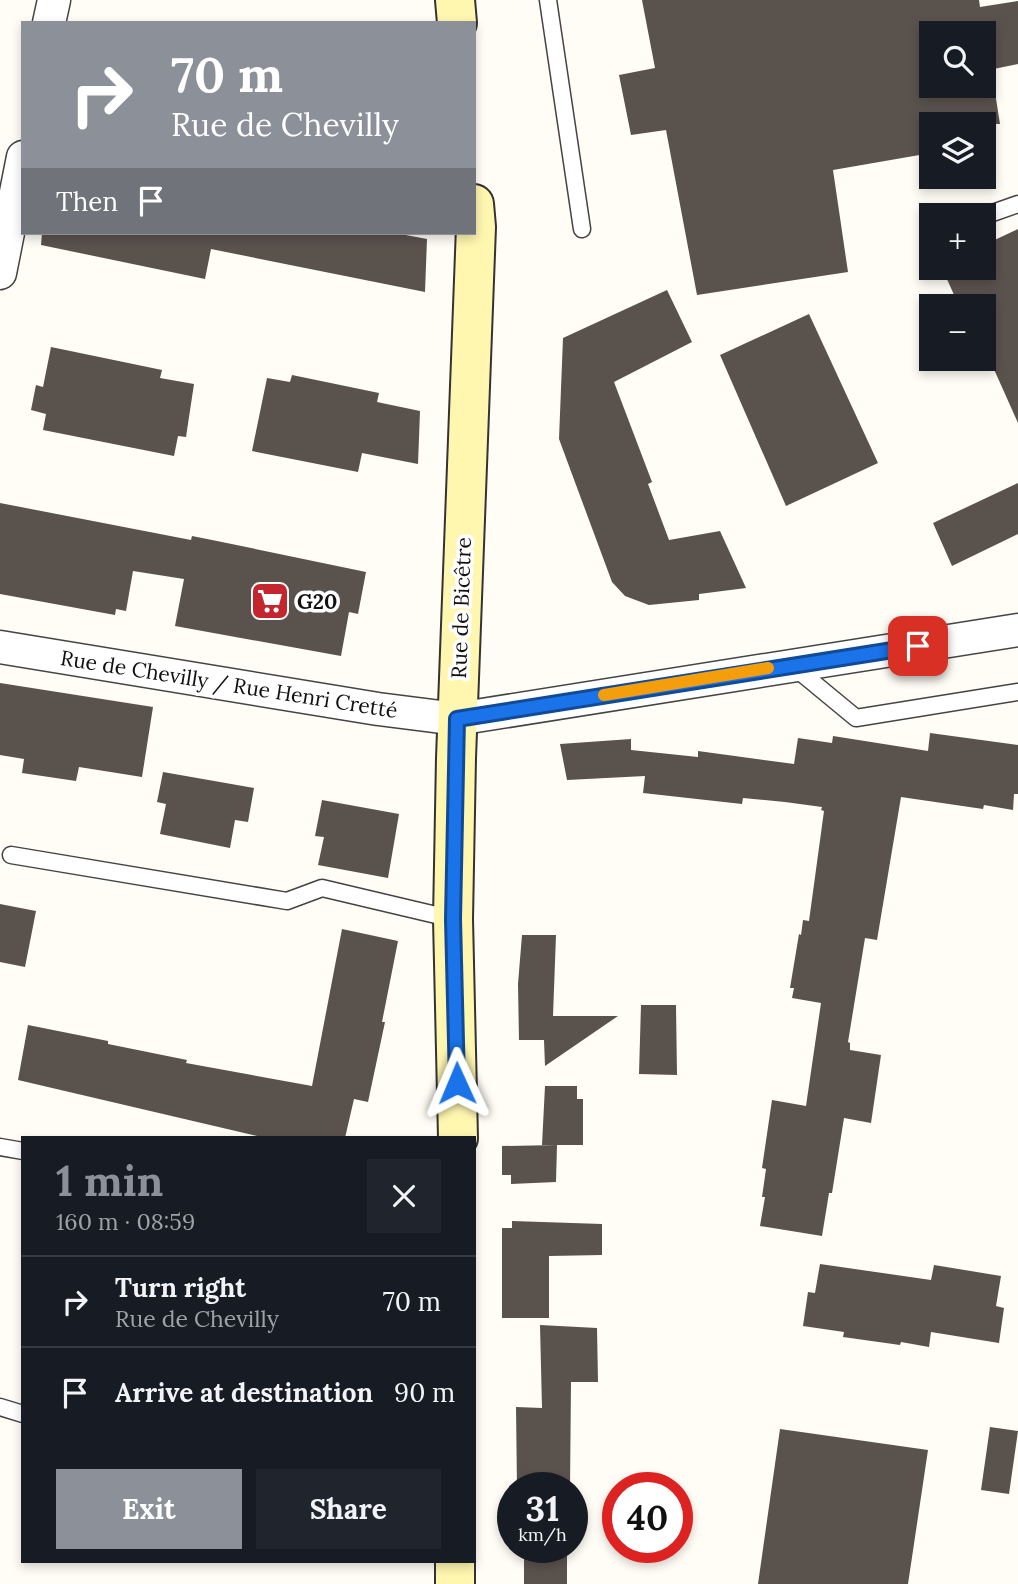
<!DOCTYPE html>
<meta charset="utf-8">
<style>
:root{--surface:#171b24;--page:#20242c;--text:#f1f3f6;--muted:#9ea1a6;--line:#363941;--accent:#8c9099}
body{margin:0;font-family:Lora,serif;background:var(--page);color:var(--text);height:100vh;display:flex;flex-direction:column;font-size:26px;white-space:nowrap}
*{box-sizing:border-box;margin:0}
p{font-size:23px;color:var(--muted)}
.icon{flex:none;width:38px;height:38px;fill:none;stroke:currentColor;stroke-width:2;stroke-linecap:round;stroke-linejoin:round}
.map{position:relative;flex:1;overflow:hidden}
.side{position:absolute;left:21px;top:1136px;width:455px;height:427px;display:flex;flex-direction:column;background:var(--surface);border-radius:0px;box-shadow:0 4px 10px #0003}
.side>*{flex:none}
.guide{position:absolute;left:21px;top:21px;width:455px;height:214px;border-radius:0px;box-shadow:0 4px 10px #0003;background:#8c9099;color:#fff;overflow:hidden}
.tools{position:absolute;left:919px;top:21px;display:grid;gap:14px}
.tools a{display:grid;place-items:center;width:77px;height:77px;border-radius:0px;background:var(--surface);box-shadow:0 4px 10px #0003;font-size:35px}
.speed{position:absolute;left:497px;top:1472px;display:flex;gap:14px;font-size:35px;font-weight:700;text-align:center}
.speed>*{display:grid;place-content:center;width:91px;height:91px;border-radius:50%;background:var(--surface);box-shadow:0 4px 10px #0003;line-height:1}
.speed small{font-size:18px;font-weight:400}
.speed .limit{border:10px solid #d22;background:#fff;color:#111}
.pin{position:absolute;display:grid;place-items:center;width:60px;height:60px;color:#fff;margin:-30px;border-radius:14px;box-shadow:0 4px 10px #0006}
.me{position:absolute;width:77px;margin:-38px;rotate:359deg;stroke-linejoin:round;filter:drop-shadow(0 0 5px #0008)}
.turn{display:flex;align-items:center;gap:24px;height:147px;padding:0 35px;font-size:32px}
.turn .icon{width:91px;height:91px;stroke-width:2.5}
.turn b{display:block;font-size:49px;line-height:60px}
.then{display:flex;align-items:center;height:66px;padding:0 35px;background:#0003;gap:14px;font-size:26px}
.round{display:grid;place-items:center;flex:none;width:74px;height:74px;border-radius:0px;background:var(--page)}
.headline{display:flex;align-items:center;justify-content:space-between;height:119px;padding:0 35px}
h1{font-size:42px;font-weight:800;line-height:52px;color:var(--accent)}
.primary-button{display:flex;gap:14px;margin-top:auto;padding:14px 35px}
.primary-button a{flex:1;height:80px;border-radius:0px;background:var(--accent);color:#fff;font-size:28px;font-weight:800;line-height:80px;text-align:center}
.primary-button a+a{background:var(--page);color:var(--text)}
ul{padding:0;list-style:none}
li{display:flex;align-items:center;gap:21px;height:91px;padding:0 35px;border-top:2px solid var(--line)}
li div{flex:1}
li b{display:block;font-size:26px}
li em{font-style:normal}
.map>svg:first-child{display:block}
.building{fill:#5a524d}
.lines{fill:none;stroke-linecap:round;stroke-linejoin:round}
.lane-casing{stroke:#444;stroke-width:19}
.street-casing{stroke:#444;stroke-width:35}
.secondary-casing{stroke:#333;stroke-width:42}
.lane{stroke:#fff;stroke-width:16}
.street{stroke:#fff;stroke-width:32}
.secondary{stroke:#fff6b0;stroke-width:38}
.route-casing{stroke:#114b97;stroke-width:18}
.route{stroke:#1a73e8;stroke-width:12}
.slow{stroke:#f59e0b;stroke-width:12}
.labels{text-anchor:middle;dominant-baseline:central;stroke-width:7;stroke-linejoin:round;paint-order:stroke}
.poi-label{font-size:21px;font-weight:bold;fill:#111;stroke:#fff;text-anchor:start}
.street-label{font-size:21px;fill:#111;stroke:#fff}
</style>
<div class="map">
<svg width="1018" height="1584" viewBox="0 0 1018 1584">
<rect width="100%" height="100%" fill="#fffdf5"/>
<path class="building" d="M642 0H979L980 7 1018 1V64L984 71V33H931V86H994L1000 124H931V153L833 170 848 272 697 295 666 130 631 135 619 75 655 68Z
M1018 229V423L984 347V306H959L942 268H984V245Z
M42 233H395L427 239 425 292 211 249 205 279 41 245Z
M667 290 692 342 614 382 652 482 648 484 669 540 720 531 746 588 699 594V600L649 605 625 596 612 582 559 439 563 338Z
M809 314 878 463 786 506 720 355Z
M51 347 162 370 160 378 194 384 186 437 178 436 174 456 43 430 46 414 31 410 36 385 43 387Z
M292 375 379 393 377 402 420 411 418 464 362 453 358 472 252 451 267 378 290 382Z
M1018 483V534L952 566 933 523Z
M0 503 191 540 192 536 217 541 366 572 358 614 349 612 341 656 175 626 184 579 133 571 126 611 116 609 115 615 0 594Z
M0 683 153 707 142 777 79 767 76 781 22 773 24 759 0 755Z
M930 733 1018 745V794H1014L1013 810 984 805 983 809 901 797 877 940 865 938 848 1042 850 1043V1050L881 1055 871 1123 844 1118 832 1193H829L822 1236 760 1226 765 1197H762L766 1169 762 1168 772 1100 806 1106 821 1003 792 998 794 988H790L799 934 801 935 803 920 809 921 824 811 821 810 822 807 785 802 743 798 742 804 643 793 645 776 567 780 560 744 631 739V750L698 757V751L794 764 798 738 832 743 833 736 928 751Z
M163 772 254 788 248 822 235 820 230 848 160 834 166 804 157 802Z
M322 800 399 814 388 878 318 865 324 837 315 836Z
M0 904 36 911 25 967 0 962Z
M342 929 398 941 382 1022H385L368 1102 354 1099 345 1138H266L18 1080 28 1025 108 1041V1044L187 1060 186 1063 312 1086Z
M522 935H556L553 1016H618L545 1066 544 1040H519L518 984Z
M641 1005H676L677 1075 639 1074Z
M545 1086H577V1099H583V1145H542Z
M557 1145 556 1182 511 1184V1175H502V1146Z
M512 1221 602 1224V1255L549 1256V1318H502V1228H512Z
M820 1264 931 1280 934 1265 1001 1276 996 1306 1004 1308 999 1343 931 1332 929 1347 901 1342 900 1345 843 1337 844 1332 803 1326 808 1292 815 1293Z
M540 1325 597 1328 598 1382H571L570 1488H517L516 1407 542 1408Z
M990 1427 1018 1431 1009 1494 981 1490Z
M780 1429 928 1450 908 1584H758Z
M524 1547H567V1584H524Z"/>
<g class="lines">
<defs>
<path id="lane" d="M548 0 582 229
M984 216 1018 204
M793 666 856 718 1018 692
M11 855 287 901 322 888 453 919
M0 1147 23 1151
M0 1407 23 1414"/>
<path id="street" d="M49 23 54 0
M0 273 23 157
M0 647 378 709 457 719 1018 630"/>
<path id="secondary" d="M455 0 457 23
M458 1138 453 919 456 758 476 227 474 204
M455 1584V1561"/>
</defs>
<use href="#lane" class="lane-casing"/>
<use href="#street" class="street-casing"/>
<use href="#secondary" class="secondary-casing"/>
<use href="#lane" class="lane"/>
<use href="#street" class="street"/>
<use href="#secondary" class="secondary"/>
</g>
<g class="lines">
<defs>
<path id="route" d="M457 1083 453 919 457 719 918 646"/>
</defs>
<use href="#route" class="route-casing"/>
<use href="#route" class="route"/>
<path class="slow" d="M604 695 768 668"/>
</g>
<defs>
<symbol id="supermarket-square" viewBox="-11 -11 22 22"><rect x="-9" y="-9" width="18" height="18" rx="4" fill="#c4262e" stroke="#fff"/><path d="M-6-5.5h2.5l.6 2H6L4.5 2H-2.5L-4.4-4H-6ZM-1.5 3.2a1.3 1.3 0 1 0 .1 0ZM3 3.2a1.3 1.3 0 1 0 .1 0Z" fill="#fff"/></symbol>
</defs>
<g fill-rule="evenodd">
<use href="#supermarket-square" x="248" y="579" width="44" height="44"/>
</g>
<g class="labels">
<g class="poi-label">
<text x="297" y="601">G20</text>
</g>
<g class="street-label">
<text transform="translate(461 608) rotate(-88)">Rue de Bicêtre</text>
<text transform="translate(229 684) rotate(9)">Rue de Chevilly / Rue Henri Cretté</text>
</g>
</g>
</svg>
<div class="tools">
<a><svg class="icon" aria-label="search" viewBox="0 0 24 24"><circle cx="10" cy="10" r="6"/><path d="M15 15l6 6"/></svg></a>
<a><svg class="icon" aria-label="layers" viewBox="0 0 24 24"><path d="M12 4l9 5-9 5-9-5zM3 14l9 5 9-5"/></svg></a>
<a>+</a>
<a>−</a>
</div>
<div class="speed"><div>31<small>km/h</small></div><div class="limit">40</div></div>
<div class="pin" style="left:918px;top:646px;background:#d93025"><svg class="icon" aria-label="arrive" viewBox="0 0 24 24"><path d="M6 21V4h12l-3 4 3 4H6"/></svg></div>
<svg class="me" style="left:457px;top:1083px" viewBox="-20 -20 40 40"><path d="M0-17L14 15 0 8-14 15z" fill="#1a73e8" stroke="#fff" stroke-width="4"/></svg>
<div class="guide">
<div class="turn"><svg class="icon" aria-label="right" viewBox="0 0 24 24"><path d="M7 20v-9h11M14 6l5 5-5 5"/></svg><div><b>70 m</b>Rue de Chevilly</div></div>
<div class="then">Then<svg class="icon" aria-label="arrive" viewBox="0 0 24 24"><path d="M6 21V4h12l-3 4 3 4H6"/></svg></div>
</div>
<section class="side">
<div class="headline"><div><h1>1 min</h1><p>160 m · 08:59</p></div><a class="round"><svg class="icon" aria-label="close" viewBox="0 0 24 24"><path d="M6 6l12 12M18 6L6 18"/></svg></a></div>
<ul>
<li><svg class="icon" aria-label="right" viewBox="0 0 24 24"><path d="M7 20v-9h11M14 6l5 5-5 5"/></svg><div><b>Turn right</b><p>Rue de Chevilly</p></div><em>70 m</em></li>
<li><svg class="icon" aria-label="arrive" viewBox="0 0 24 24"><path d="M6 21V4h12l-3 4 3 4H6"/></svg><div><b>Arrive at destination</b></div><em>90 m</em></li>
</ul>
<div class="primary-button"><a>Exit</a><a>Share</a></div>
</section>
</div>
